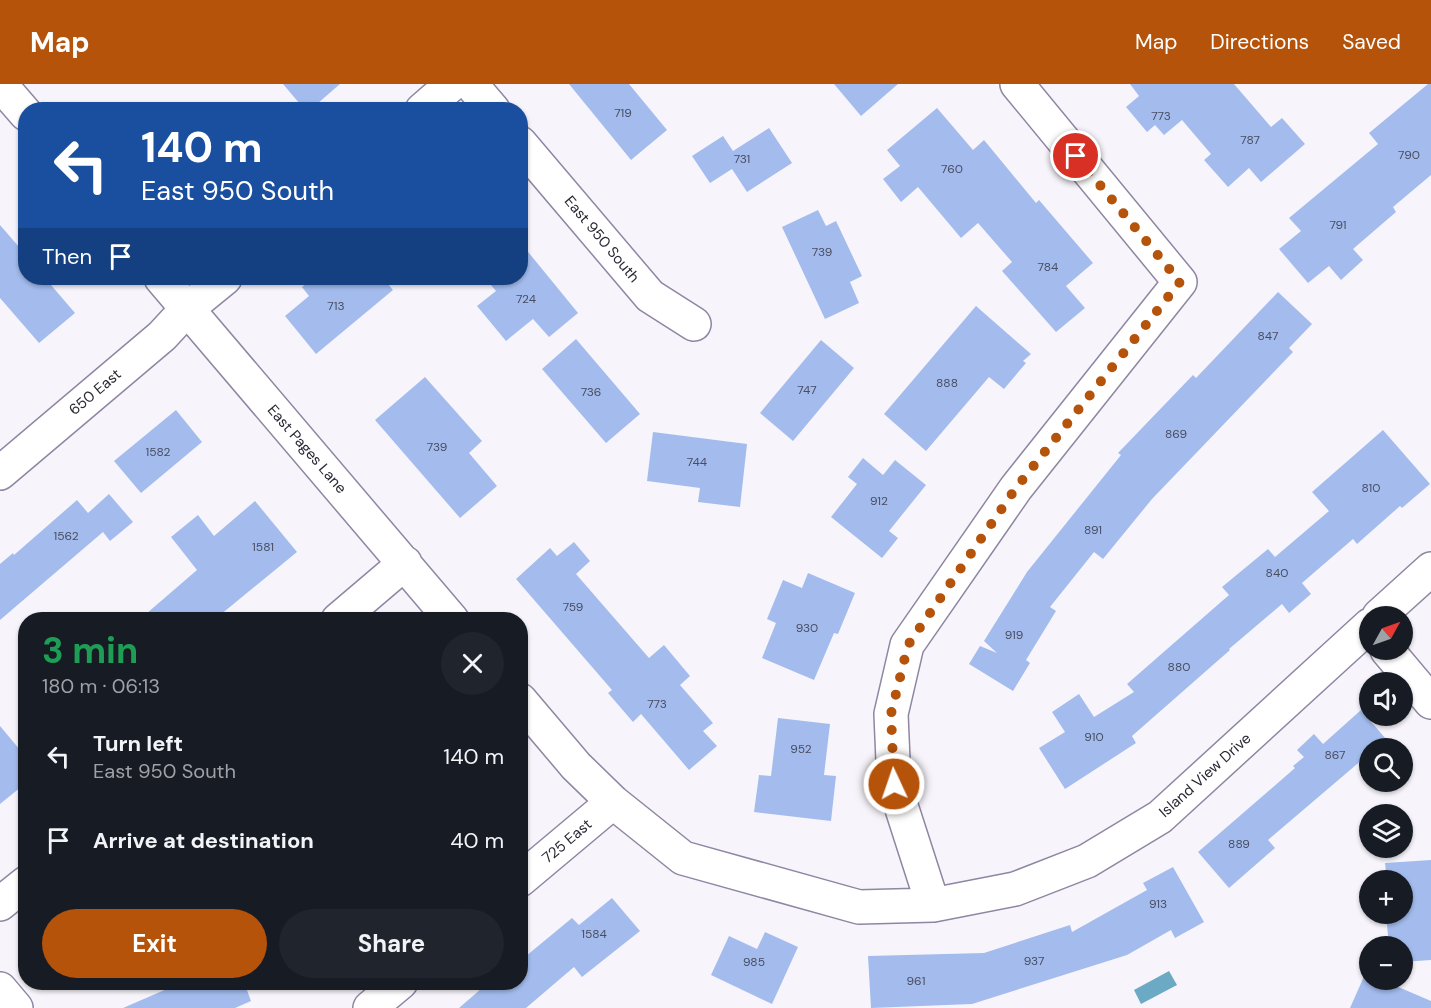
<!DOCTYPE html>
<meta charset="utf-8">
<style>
:root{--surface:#171b24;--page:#20242c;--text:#f1f3f6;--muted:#9ea1a6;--accent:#b45309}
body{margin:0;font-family:"DM Sans",sans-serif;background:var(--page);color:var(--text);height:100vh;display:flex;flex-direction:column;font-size:22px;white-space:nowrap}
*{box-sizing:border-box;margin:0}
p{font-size:20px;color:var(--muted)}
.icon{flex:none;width:33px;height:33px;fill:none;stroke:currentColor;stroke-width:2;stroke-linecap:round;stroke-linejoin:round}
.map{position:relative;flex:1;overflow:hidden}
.side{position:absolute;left:18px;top:528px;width:510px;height:378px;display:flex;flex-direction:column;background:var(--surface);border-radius:24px;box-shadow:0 2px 4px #0004}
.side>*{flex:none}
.guide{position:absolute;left:18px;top:18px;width:510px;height:183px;border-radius:24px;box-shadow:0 2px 4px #0004;background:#1a4fa0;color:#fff;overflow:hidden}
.needle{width:39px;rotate:50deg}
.tools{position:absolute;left:1359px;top:522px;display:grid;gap:12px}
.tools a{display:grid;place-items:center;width:54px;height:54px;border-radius:50%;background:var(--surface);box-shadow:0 2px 4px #0004;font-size:30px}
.pin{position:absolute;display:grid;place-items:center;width:51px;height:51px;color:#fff;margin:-26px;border:3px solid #fff;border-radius:50%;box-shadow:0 2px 6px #0007}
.me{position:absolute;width:66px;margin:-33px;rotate:357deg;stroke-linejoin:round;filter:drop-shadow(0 0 4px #0008)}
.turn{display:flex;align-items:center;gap:21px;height:126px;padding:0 24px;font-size:27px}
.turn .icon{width:78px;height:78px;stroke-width:2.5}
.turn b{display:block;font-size:42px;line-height:51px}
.then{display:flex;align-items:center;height:57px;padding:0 24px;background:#0003;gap:12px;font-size:22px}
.round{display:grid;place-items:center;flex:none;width:63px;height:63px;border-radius:32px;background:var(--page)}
.head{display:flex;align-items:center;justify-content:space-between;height:102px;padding:0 24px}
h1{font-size:36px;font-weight:700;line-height:45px;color:#1e9e55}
.button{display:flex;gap:12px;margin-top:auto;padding:12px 24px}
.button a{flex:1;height:69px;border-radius:36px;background:var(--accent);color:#fff;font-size:24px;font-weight:700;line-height:69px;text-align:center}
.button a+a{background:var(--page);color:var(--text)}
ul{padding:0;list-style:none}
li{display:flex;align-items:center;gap:18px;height:84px;padding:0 24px}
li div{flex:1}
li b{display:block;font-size:22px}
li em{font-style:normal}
header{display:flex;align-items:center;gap:36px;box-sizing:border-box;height:84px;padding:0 30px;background:var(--accent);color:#fff}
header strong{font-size:28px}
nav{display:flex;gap:33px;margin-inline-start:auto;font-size:21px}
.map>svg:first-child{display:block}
.water{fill:#6ca9c5}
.building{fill:#a3bced}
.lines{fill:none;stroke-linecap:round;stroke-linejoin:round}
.minor-casing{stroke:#8e86a2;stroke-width:36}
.minor{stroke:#fff;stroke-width:33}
.route{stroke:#b45309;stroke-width:10;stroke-dasharray:0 18}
.labels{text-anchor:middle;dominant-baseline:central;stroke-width:4.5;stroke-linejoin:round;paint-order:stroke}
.number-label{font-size:12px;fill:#494d62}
.street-label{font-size:15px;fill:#2b2833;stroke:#fff}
</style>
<header>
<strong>Map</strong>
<nav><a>Map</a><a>Directions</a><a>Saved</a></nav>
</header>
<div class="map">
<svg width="1431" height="924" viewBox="0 0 1431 924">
<rect width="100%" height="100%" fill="#f7f5fb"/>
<path class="water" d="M1169 887 1177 901 1141 920 1134 906Z"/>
<path class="building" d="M283 0H340L310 26H305Z
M569 0H629L667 46 631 76Z
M834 0H898L861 32Z
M1130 0H1234L1271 43 1282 34 1305 60 1261 98 1249 84 1228 103 1204 76 1211 70 1182 36 1164 51 1155 41 1147 48 1126 23 1139 12Z
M1428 0H1431V91L1393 123 1396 128 1353 165 1363 176 1341 196 1329 182 1308 199 1279 165 1301 147 1289 134 1378 60 1369 49Z
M937 24 973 66 984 56 1036 119 1039 116 1093 179 1066 202 1085 224 1056 248 1002 187 1012 178 978 139 961 154 918 103 901 118 883 95 900 82 887 66Z
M769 44 792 79 747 108 732 85 710 99 692 72 723 52 733 67Z
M818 126 826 142 836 137 862 192 850 198 859 219 825 235 782 143Z
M0 141 26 171V194H45L75 229 39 259 0 214Z
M520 158 578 229 549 253 533 235 506 257 477 222 496 207 485 194H520Z
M313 194H383L393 206 316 270 285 232 309 212 302 203Z
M1278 208 1312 240 1289 264 1293 268 1152 415 1103 475 1094 468 1050 523 1056 527 1026 576 1030 579 1013 607 969 580 980 562 997 569 984 557 1027 488 1121 371 1118 369 1193 291 1196 294Z
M976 222 1031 270 1023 277 1026 279 1004 305 989 293 926 367 884 330Z
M576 255 640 330 606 359 542 285Z
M821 256 854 284 793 357 760 329Z
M425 293 482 357 469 369 497 402 460 434 375 336Z
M176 326 202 358 141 409 114 377Z
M1383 346 1430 400 1402 424 1400 422 1357 460 1353 455 1302 499 1311 510 1289 529 1282 520 1229 565 1230 566 1132 652 1136 659 1065 705 1039 664 1065 648 1052 628 1079 610 1094 633 1134 608 1127 600 1229 511 1222 503 1268 465 1275 473 1329 427 1312 408Z
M653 348 747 360 740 423 698 418 700 404 647 397Z
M863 374 883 391 895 376 926 401 889 447 898 454 882 474 831 433 857 400 848 393Z
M109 410 133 438 110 457 103 448 0 536V480L13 469 14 471 77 416 88 429Z
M255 417 297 468 214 536H139L197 486 171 453 198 431 214 452Z
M574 458 590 477 576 490 649 574 664 561 690 592 680 601 713 639 703 647 717 662 689 686 641 630 633 638 608 609 612 606 516 495 550 464 557 472Z
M808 489 855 509 838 550 834 549 814 596 762 574 776 539 767 535 783 496 802 504Z
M1361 626 1386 655 1375 664H1370V669L1268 756 1275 764 1229 804 1198 768 1295 684 1293 682 1304 673 1297 666 1314 650 1323 660Z
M778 634 830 640 824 691 836 692 831 737 754 728 759 691 771 692Z
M0 642 26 673V699L0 720Z
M1431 776V876L1402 878V862H1389L1386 830H1402V796H1387L1385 779Z
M1173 783 1204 838 1175 854 1171 846 1127 871 972 920 871 924 868 872 984 869 1070 841 1072 848 1147 806 1143 799Z
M612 814 640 847 582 893 574 883 526 924H459L489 898H520V877L572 834 579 841Z
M765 848 798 863 772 920 711 891 729 852 757 865Z
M1366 888 1370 890V896H1382L1431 917V924H1350Z
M183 898H244L251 917 235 924H123Z"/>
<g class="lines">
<defs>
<path id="minor" d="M0 0 26 30
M471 0 493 26
M422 26 452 0
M520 59 650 212 694 240
M161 194 452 536
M0 389 162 252 187 225 225 194
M1379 532 1431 485
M338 536 405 479
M1387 566 1431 618
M520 616 576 682 613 718 683 774 859 823 933 821 1015 805 1087 777 1160 733 1370 541
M520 796 613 718
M0 820 26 799
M933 821 894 700 891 630 907 561 1016 404 1180 198 1017 0
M0 905 16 924
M370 924 401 898"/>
</defs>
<use href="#minor" class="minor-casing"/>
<use href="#minor" class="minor"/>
</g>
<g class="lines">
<path class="route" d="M894 700 891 630 908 561 1016 404 1180 198 1076 72"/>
</g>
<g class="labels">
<g class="number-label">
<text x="623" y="29">719</text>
<text x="1161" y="32">773</text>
<text x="1250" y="56">787</text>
<text x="1409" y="71">790</text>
<text x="742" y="75">731</text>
<text x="952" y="85">760</text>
<text x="1338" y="141">791</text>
<text x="822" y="168">739</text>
<text x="1048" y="183">784</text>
<text x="526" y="215">724</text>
<text x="336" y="222">713</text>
<text x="1268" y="252">847</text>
<text x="947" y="299">888</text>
<text x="807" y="306">747</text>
<text x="591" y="308">736</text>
<text x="1176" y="350">869</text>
<text x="437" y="363">739</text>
<text x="158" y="368">1582</text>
<text x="697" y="378">744</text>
<text x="1371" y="404">810</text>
<text x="879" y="417">912</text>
<text x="1093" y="446">891</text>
<text x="66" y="452">1562</text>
<text x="263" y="463">1581</text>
<text x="1277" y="489">840</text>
<text x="573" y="523">759</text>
<text x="807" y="544">930</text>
<text x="1014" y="551">919</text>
<text x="1179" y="583">880</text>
<text x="657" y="620">773</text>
<text x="1094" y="653">910</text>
<text x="801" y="665">952</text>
<text x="1335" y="671">867</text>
<text x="1239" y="760">889</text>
<text x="1158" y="820">913</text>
<text x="594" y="850">1584</text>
<text x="1034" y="877">937</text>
<text x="754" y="878">985</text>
<text x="916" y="897">961</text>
</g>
<g class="street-label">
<text transform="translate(602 155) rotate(50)">East 950 South</text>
<text transform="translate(95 308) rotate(-40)">650 East</text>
<text transform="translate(307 365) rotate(49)">East Pages Lane</text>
<text transform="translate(1205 691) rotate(-42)">Island View Drive</text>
<text transform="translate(567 757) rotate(-40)">725 East</text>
</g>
</g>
</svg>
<div class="tools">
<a><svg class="needle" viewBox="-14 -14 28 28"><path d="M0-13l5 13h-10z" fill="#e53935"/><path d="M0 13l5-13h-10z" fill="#9ea1a6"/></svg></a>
<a><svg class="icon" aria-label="sound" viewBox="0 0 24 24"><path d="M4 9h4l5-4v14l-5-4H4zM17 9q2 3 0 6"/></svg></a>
<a><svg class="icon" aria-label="search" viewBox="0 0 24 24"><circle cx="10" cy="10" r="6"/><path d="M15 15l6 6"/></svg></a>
<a><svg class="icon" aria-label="layers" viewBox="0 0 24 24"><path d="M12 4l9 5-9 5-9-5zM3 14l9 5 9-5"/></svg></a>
<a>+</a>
<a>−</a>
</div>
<div class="pin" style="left:1076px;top:72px;background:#d93025"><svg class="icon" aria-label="arrive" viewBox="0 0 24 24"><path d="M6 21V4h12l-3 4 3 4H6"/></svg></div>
<svg class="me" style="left:894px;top:700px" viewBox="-20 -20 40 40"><circle r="17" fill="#b45309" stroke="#fff" stroke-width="3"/><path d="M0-11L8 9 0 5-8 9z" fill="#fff"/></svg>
<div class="guide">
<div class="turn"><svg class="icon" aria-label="left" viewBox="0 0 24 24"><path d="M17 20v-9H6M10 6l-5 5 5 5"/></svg><div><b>140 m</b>East 950 South</div></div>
<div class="then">Then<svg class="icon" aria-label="arrive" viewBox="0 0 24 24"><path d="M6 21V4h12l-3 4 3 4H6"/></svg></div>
</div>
<section class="side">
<div class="head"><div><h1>3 min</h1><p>180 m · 06:13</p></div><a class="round"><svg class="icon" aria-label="close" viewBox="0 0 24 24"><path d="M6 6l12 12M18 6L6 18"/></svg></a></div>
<ul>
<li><svg class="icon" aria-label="left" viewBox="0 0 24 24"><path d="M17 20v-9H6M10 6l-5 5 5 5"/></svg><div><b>Turn left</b><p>East 950 South</p></div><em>140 m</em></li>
<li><svg class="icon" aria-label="arrive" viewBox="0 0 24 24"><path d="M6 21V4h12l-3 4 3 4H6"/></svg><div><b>Arrive at destination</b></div><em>40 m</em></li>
</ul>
<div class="button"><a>Exit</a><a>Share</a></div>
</section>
</div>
